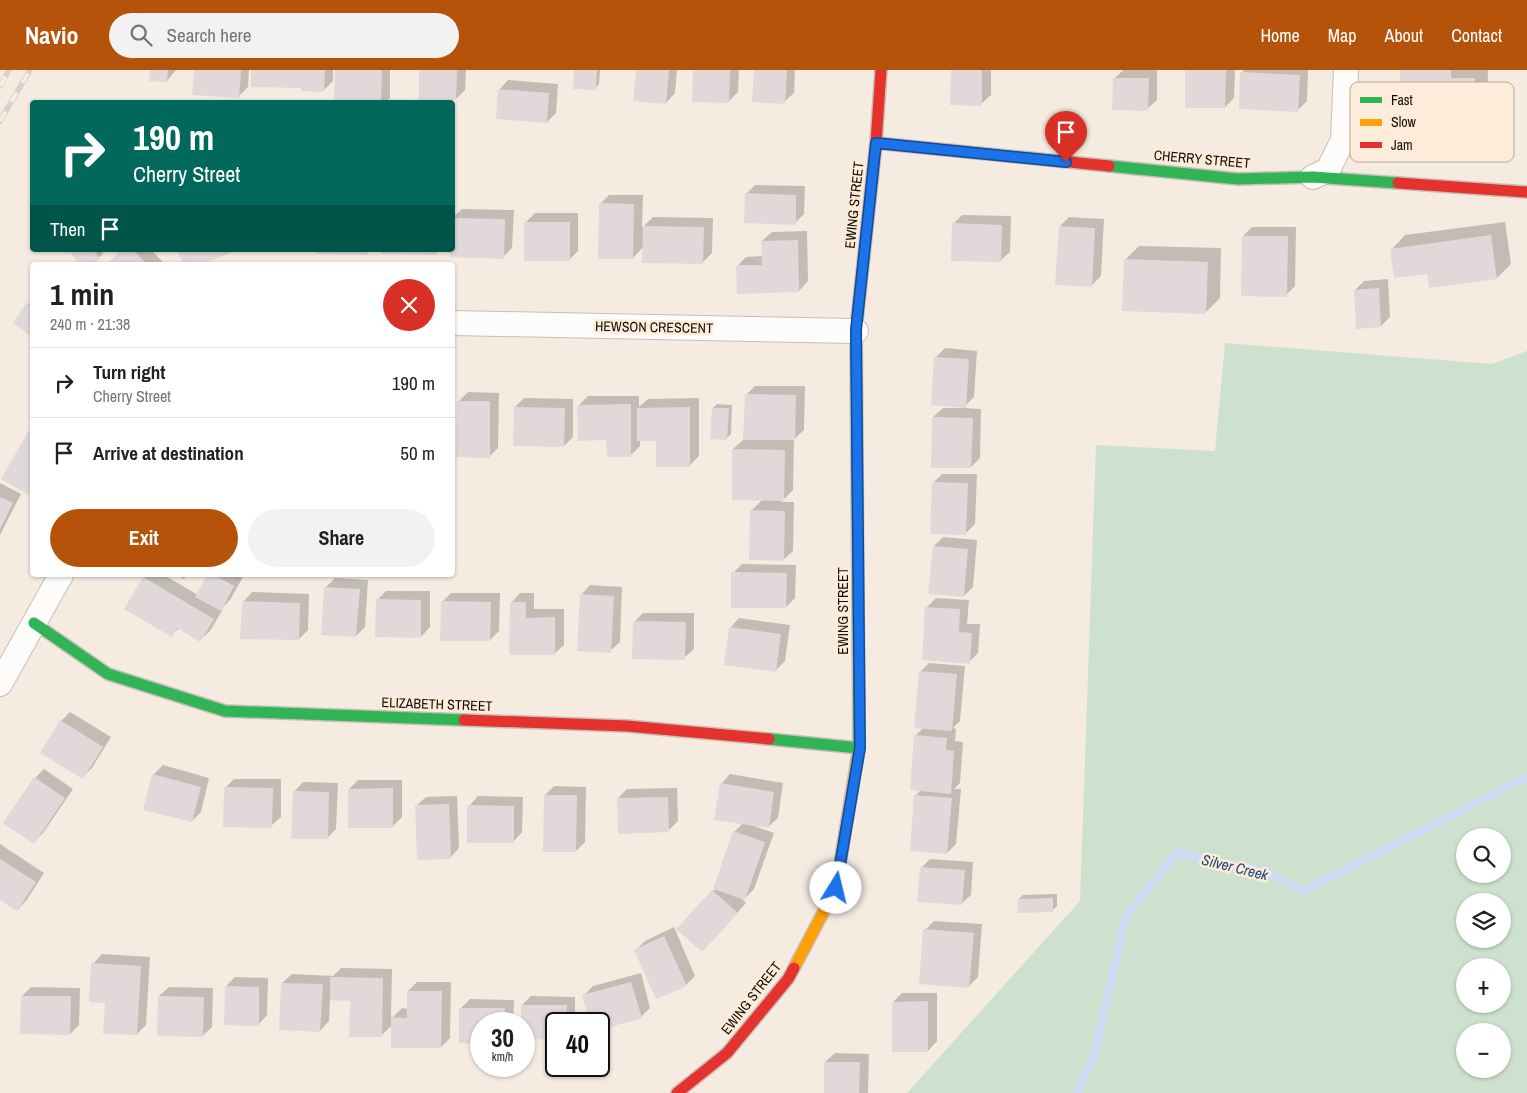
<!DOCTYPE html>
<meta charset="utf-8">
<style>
:root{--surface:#fff;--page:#f2f2f2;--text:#202124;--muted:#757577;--line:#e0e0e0;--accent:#b45309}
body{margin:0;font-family:"Archivo Narrow",sans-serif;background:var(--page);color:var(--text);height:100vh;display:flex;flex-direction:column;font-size:19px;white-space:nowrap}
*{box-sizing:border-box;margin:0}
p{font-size:16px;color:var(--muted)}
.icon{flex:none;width:28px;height:28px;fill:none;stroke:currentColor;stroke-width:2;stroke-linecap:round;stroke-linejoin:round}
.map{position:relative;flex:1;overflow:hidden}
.drawer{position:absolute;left:30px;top:192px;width:425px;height:315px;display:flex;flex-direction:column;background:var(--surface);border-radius:5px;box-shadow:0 1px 4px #0004}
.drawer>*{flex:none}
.guide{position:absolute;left:30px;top:30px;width:425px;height:152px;border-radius:5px;box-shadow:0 1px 4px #0004;background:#00695c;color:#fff;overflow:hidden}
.buttons{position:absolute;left:1456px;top:758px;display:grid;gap:10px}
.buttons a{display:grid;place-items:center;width:55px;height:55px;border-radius:50%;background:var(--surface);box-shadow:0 1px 4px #0004;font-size:25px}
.speed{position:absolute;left:470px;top:942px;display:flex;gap:10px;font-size:25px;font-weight:700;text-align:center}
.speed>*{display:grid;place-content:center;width:65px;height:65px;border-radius:50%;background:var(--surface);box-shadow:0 1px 4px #0004;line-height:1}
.speed small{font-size:12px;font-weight:400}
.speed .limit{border:2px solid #111;border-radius:8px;background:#fff;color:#111}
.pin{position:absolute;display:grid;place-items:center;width:42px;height:42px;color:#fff;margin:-51px -21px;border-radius:50% 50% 50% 0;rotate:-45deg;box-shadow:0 0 5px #0007}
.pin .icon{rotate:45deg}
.me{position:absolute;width:55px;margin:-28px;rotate:9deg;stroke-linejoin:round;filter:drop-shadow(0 0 4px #0008)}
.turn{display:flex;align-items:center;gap:18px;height:105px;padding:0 20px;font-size:22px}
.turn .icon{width:65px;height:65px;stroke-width:2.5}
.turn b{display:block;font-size:35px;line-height:42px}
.then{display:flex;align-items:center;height:48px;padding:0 20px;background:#0003;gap:10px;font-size:19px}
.round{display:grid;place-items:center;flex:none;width:52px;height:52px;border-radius:26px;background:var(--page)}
.head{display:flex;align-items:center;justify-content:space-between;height:85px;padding:0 20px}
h1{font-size:30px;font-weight:700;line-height:38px}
.action{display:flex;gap:10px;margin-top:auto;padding:10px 20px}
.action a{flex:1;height:58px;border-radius:30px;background:var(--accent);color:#fff;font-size:20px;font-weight:700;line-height:58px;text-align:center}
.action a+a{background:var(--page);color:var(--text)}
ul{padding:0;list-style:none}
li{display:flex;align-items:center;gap:15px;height:70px;padding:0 20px;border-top:1px solid var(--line)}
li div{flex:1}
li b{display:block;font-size:19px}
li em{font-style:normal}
header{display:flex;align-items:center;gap:30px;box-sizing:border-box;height:70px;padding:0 25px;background:var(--accent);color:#fff}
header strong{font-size:24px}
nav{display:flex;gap:28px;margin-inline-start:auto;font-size:18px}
.search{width:350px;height:45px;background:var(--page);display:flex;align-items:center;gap:12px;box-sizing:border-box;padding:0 18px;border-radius:28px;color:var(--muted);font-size:19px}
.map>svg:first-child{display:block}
.green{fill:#cee1ce;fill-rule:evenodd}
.shadow{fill:#0003}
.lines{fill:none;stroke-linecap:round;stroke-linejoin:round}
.stream{stroke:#ceddf5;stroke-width:8}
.building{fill:#e1d9d9}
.street-casing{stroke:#c7bfb7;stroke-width:26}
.fast-casing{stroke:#c7bfb7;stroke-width:14}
.slow-casing{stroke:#c7bfb7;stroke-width:14}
.jam-casing{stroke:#c7bfb7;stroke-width:14}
.street{stroke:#fefcfa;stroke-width:24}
.fast{stroke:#30b455;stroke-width:11}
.slow{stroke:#ff9f0a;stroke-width:11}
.jam{stroke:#e5322d;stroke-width:11}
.rail-casing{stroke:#d5d2cf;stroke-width:5.5}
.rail{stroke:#fdecd9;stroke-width:4;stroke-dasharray:11;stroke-linecap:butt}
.route-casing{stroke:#114b97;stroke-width:12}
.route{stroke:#1a73e8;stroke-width:9}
.labels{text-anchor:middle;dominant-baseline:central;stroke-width:5;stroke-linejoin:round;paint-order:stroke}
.street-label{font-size:14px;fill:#140d05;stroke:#fdecd9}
.water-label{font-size:15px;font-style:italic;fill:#1f447c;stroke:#fdecd9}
.key{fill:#fdecd9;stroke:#b7a999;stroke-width:1}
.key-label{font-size:14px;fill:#140d05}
</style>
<header>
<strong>Navio</strong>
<div class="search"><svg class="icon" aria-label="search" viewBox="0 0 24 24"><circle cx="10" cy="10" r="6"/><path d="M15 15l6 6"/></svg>Search here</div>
<nav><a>Home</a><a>Map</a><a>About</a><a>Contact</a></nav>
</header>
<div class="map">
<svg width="1527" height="1023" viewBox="0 0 1527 1023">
<rect width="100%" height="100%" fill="#f5ebe1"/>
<path class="green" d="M1225 273 1492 294 1527 281V1023H907L1080 831 1096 375 1215 381ZM1465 766H1502V804H1465ZM1465 831H1502V869H1465ZM1465 896H1502V934H1465ZM1502 961V999H1465V961Z"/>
<path class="shadow" d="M151 0H176L167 11Z
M195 0H249L248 17 238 27Z
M253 0H333V11L324 20 302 17Z
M336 0H390V28L385 32H335Z
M420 0H466L465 20 456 29Z
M575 0H600L599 14 595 19Z
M637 0H677L675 23 666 33Z
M694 0H739L738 22 729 31Z
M755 0H795L794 23 784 32Z
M952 0H991V25L981 34Z
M1123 0H1157V30L1147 39 1115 8Z
M1187 0H1235L1234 28 1225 37Z
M1244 0H1308L1307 31 1298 40 1242 3Z
M1401 0H1488L1487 41 1473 55H1463L1449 69Z
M508 10 558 14 556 43 547 52 499 20Z
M755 115 805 116 804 144 795 153 746 124Z
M609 125H643L642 158 653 147 713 148 712 183 702 193 643 177 633 188 600 134Z
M462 139 514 140 512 178 503 187 451 180H452V148Z
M535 143H578V181L569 190 526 152Z
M962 145 1011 146 1010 182 1000 191 953 154Z
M1069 147 1104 149 1101 206 1091 216 1060 156Z
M1505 152 1511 194 1497 208 1428 202 1392 179 1405 165Z
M1252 157H1296L1295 216 1286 225 1243 166Z
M807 161 808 211 799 221 737 196 746 187 763 186 762 171 772 162Z
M1139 176 1221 178 1220 228 1206 242 1125 190Z
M72 180H101L103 184 89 195H80Z
M123 180H151L166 195H107Z
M1388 209 1390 247 1381 256 1355 220 1364 211Z
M32 230V265L14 253Z
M945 278 977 281 974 327 963 338 981 339 980 388 971 397 933 347 943 338H962L935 288Z
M755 316H805L804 360 794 369 793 420 781 432H794L793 481 783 490 751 441 763 429 733 379 743 370H745L746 325Z
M468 322 499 323 498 378 489 387 458 332Z
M588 326H639V337L648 329 699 328V386L689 396 657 370H640V376L630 386 608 369 579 335Z
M524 328 573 329V367L564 376 515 337Z
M717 334 732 335 731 364 727 368 713 338Z
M32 359V420L29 424V363Z
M942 404H977L975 454 966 463 933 413Z
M0 413 21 424 0 465Z
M943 467 977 470 973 517 964 526 934 476Z
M742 494 796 495 795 528 786 537 733 503Z
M147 505H164L198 525 208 505H240L243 507 230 530 221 539H223L210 561 200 570 179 558 172 565 144 508Z
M176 505H187L184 509Z
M335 508 368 510 365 557 356 566 325 518Z
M590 515 622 517 620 572 610 581 581 525Z
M386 521H430V557L421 567 377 530Z
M252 522 309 524 308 560 299 569 243 532Z
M451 523H500L499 561 490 570 442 532Z
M520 523H534V539H564V575L554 584 511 533Z
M936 528 969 530 967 554H980L978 583 969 592 927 537Z
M643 543H694V579L684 588 634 552Z
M739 548 790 555 785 591 775 601 730 558Z
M929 593 965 596 960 651 953 658 956 659 955 671 963 672 960 713 954 719H961L956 774 947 783 915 726 921 720 916 665 923 658 920 602Z
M70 642 111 667 92 698 83 707 61 651Z
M163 695 209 708 201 742 192 751 153 705Z
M44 699 73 719 43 763 34 772 35 708Z
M730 704 783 713 778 748 768 757 754 755V756L774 763 754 819 745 828 739 826 746 833 711 872 678 859 715 819 734 762 743 753 721 714Z
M234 709H281V747L271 756 225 718Z
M358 710H402V747L392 757 349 719Z
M303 712 338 713 336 759 327 768 294 722Z
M554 716 586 717 585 772 576 781 545 725Z
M677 718 678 751 668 761 618 728 627 719Z
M457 726 459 778 450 788 416 736 426 727Z
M478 726 523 727 522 762 513 772 469 736Z
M0 774 44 803 26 831 17 840 0 829Z
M930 789 973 792 971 825 961 834 921 798Z
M1057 824V836L1053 840 1019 829 1023 825Z
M934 851 982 854 978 907 969 916 925 860Z
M674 857 695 906 686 915 636 880 645 871Z
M102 884 150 887 146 955 137 964 93 894Z
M341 898 392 899 391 949 402 938 408 939V921L417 912H451L450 968 441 977 392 955 381 966 351 929H330L329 951 320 961 282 913 292 904 333 906Z
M641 903 650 938 641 947 599 959V954L584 925 593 916Z
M235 907 268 908 267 945 258 955 226 916Z
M31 917 80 918 79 955 70 964 22 926Z
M169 917 213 918 212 957 202 966 159 926Z
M902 923H937V971L928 981 893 932Z
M531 926 575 927V954H556V969L524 968 522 935Z
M470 929 514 930 513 954H481V972H460L461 938Z
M835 983 869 984 868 1023H825V992Z"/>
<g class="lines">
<path class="stream" d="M1077 1023 1094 986 1126 846 1177 783 1265 802 1303 821 1527 707"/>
</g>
<path class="building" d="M150 0H168L167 12 149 11Z
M194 0H241L239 28 192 25Z
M251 0H325L324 22 301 21V18L251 17Z
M335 0H382L381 32H334Z
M419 0H457L456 30H419Z
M574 0H597L596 20 573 19Z
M636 0H669L666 34 633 31Z
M693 0H730L729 33 692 32Z
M754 0H787L785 34 752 32Z
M951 0H982V36L950 35Z
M1185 0H1226L1225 38H1185Z
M1400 0H1451V8H1475L1474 56H1450L1449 70H1398Z
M1240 2 1300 5 1298 42 1239 39Z
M1113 8H1149L1148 41 1112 40Z
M498 19 549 23 547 53 496 49Z
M745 123 796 125V155L744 153Z
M599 133 634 134 633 189H598Z
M452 148 505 149 504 189 450 187V180H452Z
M524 152H570V191H524Z
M952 153 1002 155 1001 192 951 191Z
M643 156 704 157 703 194 642 193Z
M1059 156 1095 158 1092 217 1055 215Z
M1491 165 1497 209 1429 218 1427 204 1394 208 1390 179Z
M1242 166H1288L1287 227 1241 226Z
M798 170 799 222 737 224 736 195H762L761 171Z
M71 180H94L100 189 91 195H79L70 181Z
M121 180H133L148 195H106Z
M177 180H229L230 183 201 195H183Z
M317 180H368V185L317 184Z
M382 180H437V185L382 184Z
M1124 189 1208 192 1206 244 1122 241Z
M1379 218 1381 257 1356 259 1354 220Z
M26 233 32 238V267L13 253Z
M934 287 969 289 966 338 931 335Z
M745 324 796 325 795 370H743Z
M457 331H490V388L456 387Z
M631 334V387H607L606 370 578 371 577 335Z
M514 337 565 338 564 377 513 376Z
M690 337V397H656V371H637V338Z
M712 338H729L727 370 710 369Z
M932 347 973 348 971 398H931Z
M28 362 32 365V419L29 425 1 409Z
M732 379 785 380 784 431 732 430Z
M932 412 968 413 966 465 930 464Z
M0 427 13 433 0 459Z
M750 440 785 441 784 491 749 490Z
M933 476 968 479 964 527 928 524Z
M731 502 787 503 786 538H731Z
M207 505H214L234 516 221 541 195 527Z
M143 507 214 549 200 572 177 558 172 567 124 539Z
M324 517 360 519 356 567 321 565Z
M580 524 614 526 611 583 577 581Z
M376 529 421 530V568L375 567Z
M242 531 300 533 299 570 240 569Z
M441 531 491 532 490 571H440Z
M510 532H526V548L555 547V585H509Z
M925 537 960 539 959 562 972 563 970 594 922 590Z
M633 551 686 552 685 590 632 589Z
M729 557 781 564 776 602 724 595Z
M919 601 957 604 952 661 914 658Z
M60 650 103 677 83 709 40 683Z
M914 665 947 668 946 680 954 681 951 724 910 720Z
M152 704 201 717 192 752 143 740Z
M34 707 65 728 34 774 3 753Z
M720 713 774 722 769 758 714 750Z
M224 717 273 718 272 758 223 757Z
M393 718V758H348V719Z
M293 721 329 722 328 769H291Z
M544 725H577L576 782H543Z
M914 725 952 728 947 784 910 781Z
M668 727 669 762 618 764 617 728Z
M449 734 451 789 417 790 415 735Z
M467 735 514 736V773H467Z
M733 761 765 772 745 830 713 819Z
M0 789 36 812 17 841 0 830Z
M920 797 965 800 962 835 917 832Z
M712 820 738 843 702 882 676 859Z
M1053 828V842L1018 843 1017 829Z
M923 859 974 863 969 918 919 914Z
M664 866 687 916 656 929 634 880Z
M91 893 141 896 137 965 103 964 105 933 89 932Z
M330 907 383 908 382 967H349L350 931 330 930Z
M631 912 642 948 599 960V954H590L582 925Z
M281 913 323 914 320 962 279 960Z
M225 916 259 917V956L224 955Z
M407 921H442L441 978H391V947L407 948Z
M21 926H71L70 965 20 964Z
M158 926 204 927 203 967 157 966Z
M928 931V982H892V932Z
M521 935H567L566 954H556V970L524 969V954H521Z
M459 938H505V954H481V974L459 973Z
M824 992H860L859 1023H824Z"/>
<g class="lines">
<defs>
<path id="street" d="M1313 107 1328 100 1343 70 1346 0
M452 253 856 261
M0 614 61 505"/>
<path id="fast" d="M1109 96 1238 109 1313 107 1398 113
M856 259 859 678 857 690
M34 553 108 604 225 641 464 650
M769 669 859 678"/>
<path id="slow" d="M794 898 836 818 857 690"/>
<path id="jam" d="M876 73 1109 96
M1398 113 1527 122
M856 259 876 73 881 0
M464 650 627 656 769 669
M677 1023 727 983 788 909 794 898"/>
</defs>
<use href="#street" class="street-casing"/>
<use href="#fast" class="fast-casing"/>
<use href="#slow" class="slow-casing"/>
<use href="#jam" class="jam-casing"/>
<use href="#street" class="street"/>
<use href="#fast" class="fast"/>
<use href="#slow" class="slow"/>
<use href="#jam" class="jam"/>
<defs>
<path id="rail" d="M0 16 9 0
M0 51 30 0"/>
</defs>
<use href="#rail" class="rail-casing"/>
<use href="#rail" class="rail"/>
</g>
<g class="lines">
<defs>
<path id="route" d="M836 818 860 678 856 260 876 73 1066 92"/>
</defs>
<use href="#route" class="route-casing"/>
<use href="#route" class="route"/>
</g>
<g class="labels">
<g class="street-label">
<text transform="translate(1202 89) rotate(5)">CHERRY STREET</text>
<text transform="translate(854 135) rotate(-84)">EWING STREET</text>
<text transform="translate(654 257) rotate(1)">HEWSON CRESCENT</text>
<text transform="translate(843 541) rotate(-90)">EWING STREET</text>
<text transform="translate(437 634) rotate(2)">ELIZABETH STREET</text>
<text transform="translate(751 928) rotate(-52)">EWING STREET</text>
</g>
<g class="water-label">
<text transform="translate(1235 797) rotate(14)">Silver Creek</text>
</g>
</g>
<rect x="1350" y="12" width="164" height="80" rx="8" class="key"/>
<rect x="1360" y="27" width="22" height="6" fill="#30b455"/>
<rect x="1360" y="49" width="22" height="7" fill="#ff9f0a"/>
<rect x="1360" y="72" width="22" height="6" fill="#e5322d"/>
<g class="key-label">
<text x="1391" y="35">Fast</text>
<text x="1391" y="57">Slow</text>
<text x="1391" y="80">Jam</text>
</g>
</svg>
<div class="buttons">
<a><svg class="icon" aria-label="search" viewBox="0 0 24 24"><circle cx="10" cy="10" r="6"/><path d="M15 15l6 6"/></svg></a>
<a><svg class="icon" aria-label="layers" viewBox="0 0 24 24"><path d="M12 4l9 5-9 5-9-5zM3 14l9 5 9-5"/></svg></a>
<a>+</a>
<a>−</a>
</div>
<div class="speed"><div>30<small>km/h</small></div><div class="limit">40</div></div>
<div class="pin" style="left:1066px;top:92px;background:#d93025"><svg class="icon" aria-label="arrive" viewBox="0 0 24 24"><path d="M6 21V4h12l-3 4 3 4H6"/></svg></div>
<svg class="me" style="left:836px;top:818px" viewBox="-20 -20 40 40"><circle r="19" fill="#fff"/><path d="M0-13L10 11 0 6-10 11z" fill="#1a73e8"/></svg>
<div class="guide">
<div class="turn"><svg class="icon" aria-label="right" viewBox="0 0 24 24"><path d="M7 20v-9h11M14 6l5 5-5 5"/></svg><div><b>190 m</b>Cherry Street</div></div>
<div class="then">Then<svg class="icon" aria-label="arrive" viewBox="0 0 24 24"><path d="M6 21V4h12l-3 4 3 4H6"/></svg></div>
</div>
<section class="drawer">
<div class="head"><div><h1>1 min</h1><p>240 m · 21:38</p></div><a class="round" style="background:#d93025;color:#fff"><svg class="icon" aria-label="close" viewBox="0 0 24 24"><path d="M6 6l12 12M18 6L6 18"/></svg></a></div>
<ul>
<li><svg class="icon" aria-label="right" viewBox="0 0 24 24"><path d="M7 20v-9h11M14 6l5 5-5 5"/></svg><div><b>Turn right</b><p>Cherry Street</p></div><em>190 m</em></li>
<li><svg class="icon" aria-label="arrive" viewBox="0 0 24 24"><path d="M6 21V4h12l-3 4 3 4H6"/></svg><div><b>Arrive at destination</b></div><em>50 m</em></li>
</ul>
<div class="action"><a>Exit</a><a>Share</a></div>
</section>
</div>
